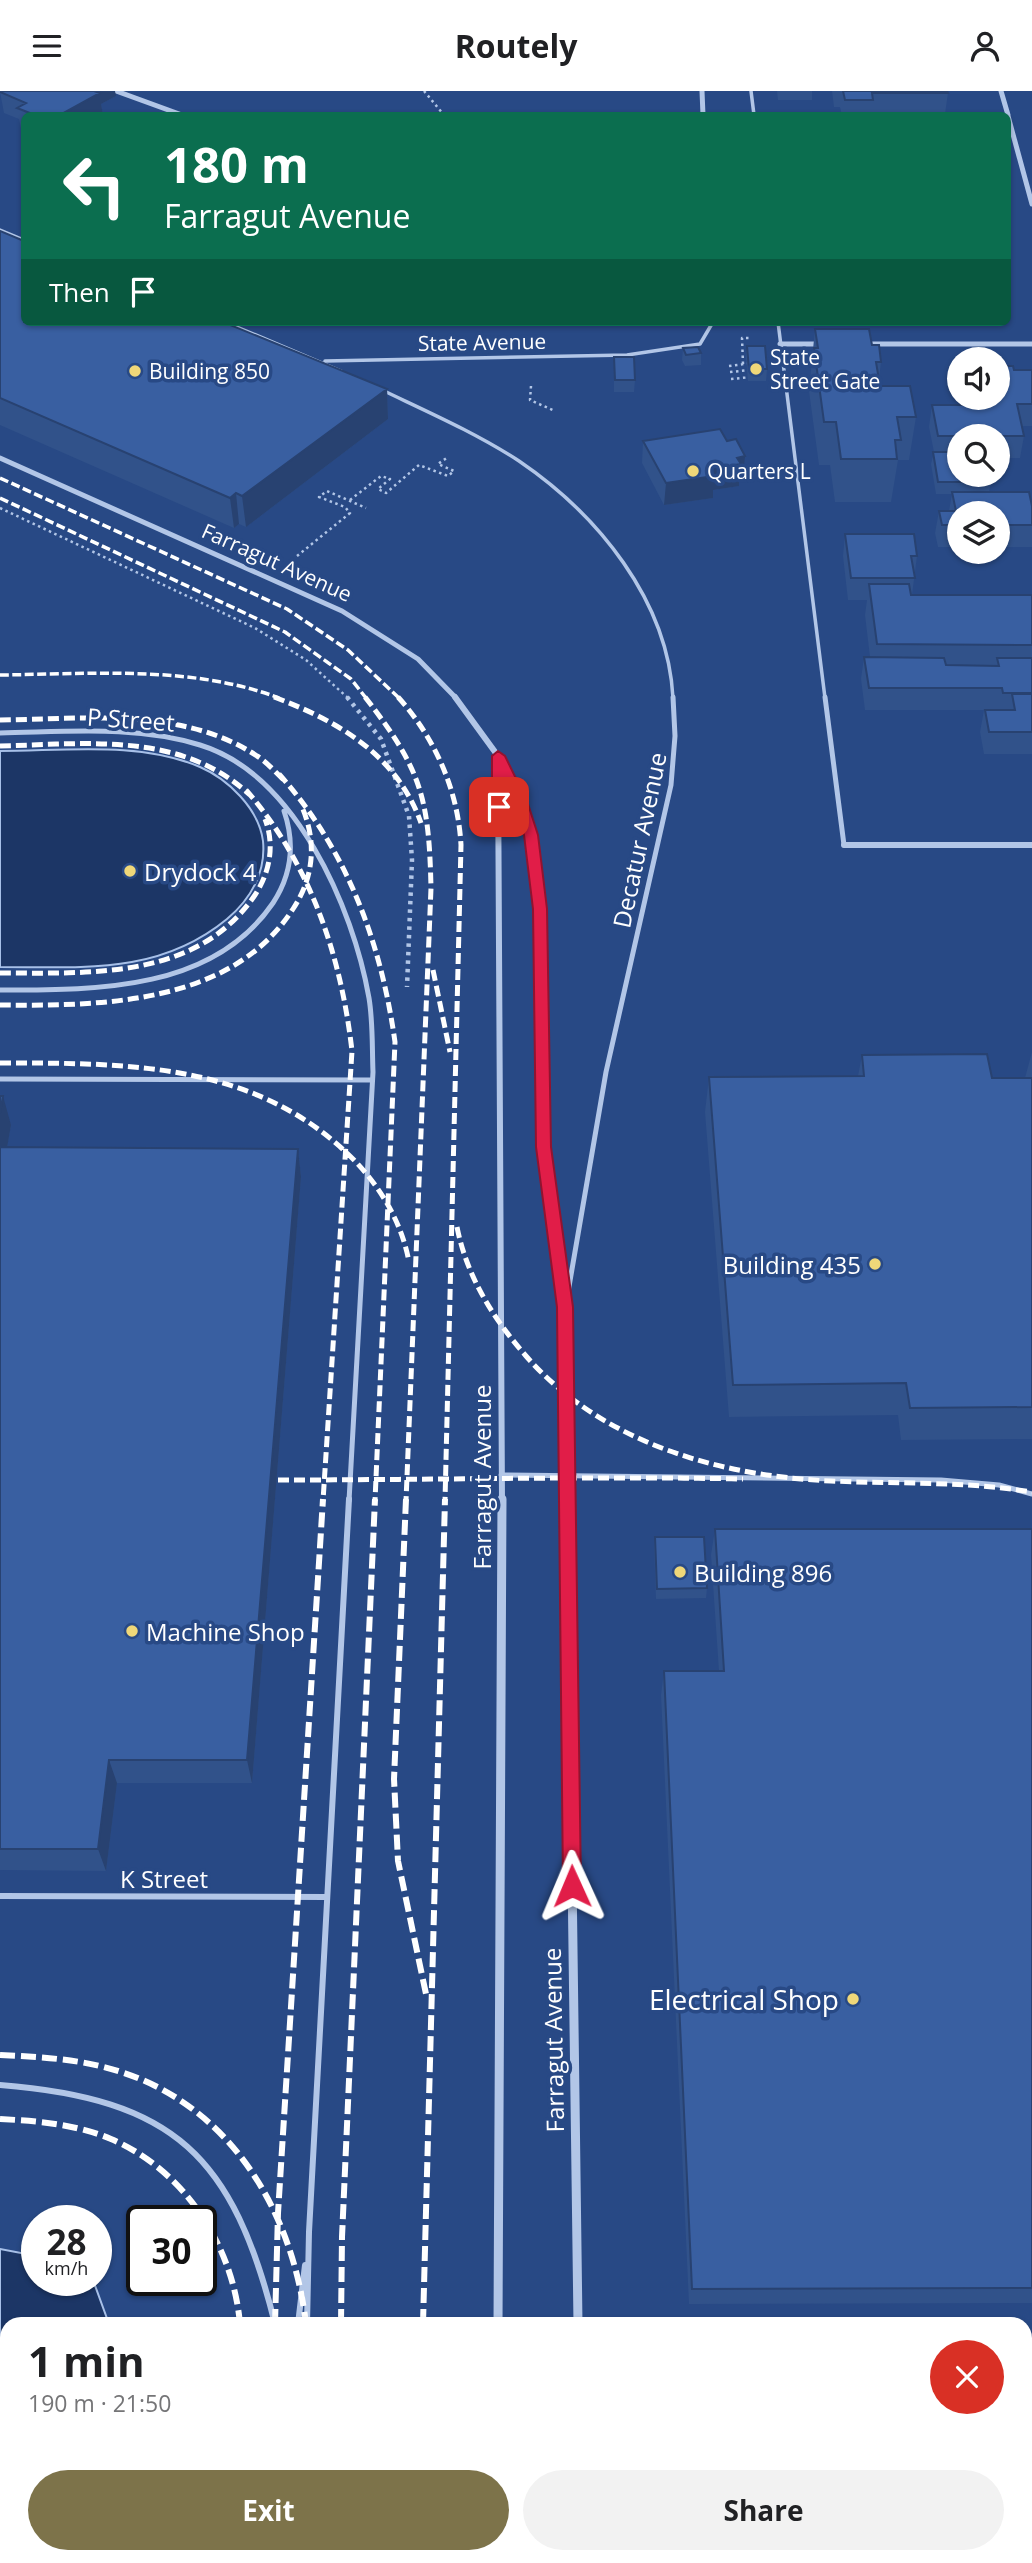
<!DOCTYPE html>
<meta charset="utf-8">
<style>
:root{--surface:#fff;--page:#f2f2f2;--text:#202124;--muted:#757577;--accent:#7d734a}
body{margin:0;font-family:"Open Sans",sans-serif;background:var(--page);color:var(--text);height:100vh;display:flex;flex-direction:column;font-size:26px;white-space:nowrap}
*{box-sizing:border-box;margin:0}
p{font-size:23px;color:var(--muted)}
.icon{flex:none;width:38px;height:38px;fill:none;stroke:currentColor;stroke-width:2;stroke-linecap:round;stroke-linejoin:round}
.map{position:relative;flex:1;overflow:hidden}
.side{position:absolute;left:0px;top:2226px;width:1032px;height:247px;display:flex;flex-direction:column;background:var(--surface);border-radius:21px 21px 0 0;box-shadow:0 2px 5px #0004}
.side>*{flex:none}
.top-card{position:absolute;left:21px;top:21px;width:990px;height:214px;border-radius:10px;box-shadow:0 2px 5px #0004;background:#0b6e4f;color:#fff;overflow:hidden}
.controls{position:absolute;left:947px;top:256px;display:grid;gap:14px}
.controls a{display:grid;place-items:center;width:63px;height:63px;border-radius:50%;background:var(--surface);box-shadow:0 2px 5px #0004;font-size:35px}
.speed{position:absolute;left:21px;top:2114px;display:flex;gap:14px;font-size:35px;font-weight:700;text-align:center}
.speed>*{display:grid;place-content:center;width:91px;height:91px;border-radius:50%;background:var(--surface);box-shadow:0 2px 5px #0004;line-height:1}
.speed small{font-size:18px;font-weight:400}
.speed .limit{border:4px solid #111;border-radius:10px;background:#fff;color:#111}
.pin{position:absolute;display:grid;place-items:center;width:60px;height:60px;color:#fff;margin:-30px;border-radius:14px;box-shadow:0 4px 10px #0006}
.me{position:absolute;width:77px;margin:-38px;rotate:359deg;stroke-linejoin:round;filter:drop-shadow(0 0 5px #0008)}
.turn{display:flex;align-items:center;gap:24px;height:147px;padding:0 28px;font-size:32px}
.turn .icon{width:91px;height:91px;stroke-width:2.5}
.turn b{display:block;font-size:49px;line-height:60px}
.then{display:flex;align-items:center;height:66px;padding:0 28px;background:#0003;gap:14px;font-size:26px}
.round{display:grid;place-items:center;flex:none;width:74px;height:74px;border-radius:37px;background:var(--page)}
.headline{display:flex;align-items:center;justify-content:space-between;height:119px;padding:0 28px}
h1{font-size:42px;font-weight:700;line-height:52px}
.cta{display:flex;gap:14px;margin-top:auto;padding:14px 28px}
.cta a{flex:1;height:80px;border-radius:42px;background:var(--accent);color:#fff;font-size:28px;font-weight:700;line-height:80px;text-align:center}
.cta a+a{background:var(--page);color:var(--text)}
header{display:flex;justify-content:space-between;align-items:center;height:91px;padding:0 28px;background:var(--surface);font-size:32px;font-weight:700}
.map>svg:first-child{display:block}
.water{fill:#1c3666;stroke:#a7c0e8;stroke-width:2}
.lines{fill:none;stroke-linecap:round;stroke-linejoin:round}
.path-far1{stroke:#b2c6e7;stroke-width:2.5;stroke-dasharray:2.5 3.5;stroke-linecap:butt}
.path{stroke:#b2c6e7;stroke-width:4.5;stroke-dasharray:3.5 5;stroke-linecap:butt}
.lane-far2{stroke:#b2c6e7;stroke-width:3.5}
.lane-far1{stroke:#b2c6e7;stroke-width:5}
.lane{stroke:#b2c6e7;stroke-width:6}
.street-far2{stroke:#b2c6e7;stroke-width:5}
.street-far1{stroke:#b2c6e7;stroke-width:6}
.street{stroke:#b2c6e7;stroke-width:9}
.rail-far2{stroke:#fff;stroke-width:3.5;stroke-dasharray:9 3.5;stroke-linecap:butt}
.rail-far1{stroke:#fff;stroke-width:5;stroke-dasharray:11 5;stroke-linecap:butt}
.rail{stroke:#fff;stroke-width:6;stroke-dasharray:15 6;stroke-linecap:butt}
.wall{fill:#31528a}
.shaded-wall{fill:#284271}
.building{fill:#395fa1;stroke:#284271;stroke-width:2}
.route{fill:#e11d48;stroke:#92132f;stroke-width:2}
.poi-dot{fill:#efd779;stroke:#284985;stroke-width:2.5}
.labels{text-anchor:middle;dominant-baseline:central;stroke-width:7;stroke-linejoin:round;paint-order:stroke}
.far-street-label{font-size:21px;fill:#fff;stroke:#284985}
.far-poi-label{font-size:21px;fill:#fff;stroke:#284985;text-anchor:start}
.street-label{font-size:24px;fill:#fff;stroke:#284985}
.poi-label{font-size:24px;fill:#fff;stroke:#284985;text-anchor:start}
.near-poi-label{font-size:28px;fill:#fff;stroke:#284985;text-anchor:end}
</style>
<header><svg class="icon" aria-label="menu" viewBox="0 0 24 24"><path d="M4 6h16M4 12h16M4 18h16"/></svg>Routely<svg class="icon" aria-label="person" viewBox="0 0 24 24"><circle cx="12" cy="8" r="4"/><path d="M4 21q1-7 8-7t8 7"/></svg></header>
<div class="map">
<svg width="1032" height="2472" viewBox="0 0 1032 2472">
<rect width="100%" height="100%" fill="#284985"/>
<path class="water" d="M0 660C64 660 140 650 200 676 228 688 259 718 263 750 266 781 251 808 227 828 159 884 83 876 0 876Z
M0 2158 37 2165V2189H93L109 2233H7V2410L0 2412Z"/>
<g class="lines">
<path class="path-far1" d="M424 0 444 24
M743 273 742 247H750
M729 275 752 272
M730 281 750 279
M731 288 752 286
M531 295 530 309 555 320
M350 409 381 385 390 388 378 398 386 402 419 374 448 385 454 380 438 373 448 366
M0 417 255 537 306 569 348 607
M297 465 350 422 345 416 319 406 327 400 366 417"/>
<path class="path" d="M347 606 381 648 409 725 412 769 407 896"/>
<path class="lane-far2" d="M751 0 754 24
M0 139 24 149
M225 231 341 280
M778 231 825 607
M325 270 627 264 700 253 713 231
M382 299C428 321 476 342 519 370 597 423 668 509 673 607"/>
<path class="lane-far1" d="M825 606 844 754
M0 642C66 641 136 634 200 654 295 683 353 816 369 907 373 931 372 956 373 981L349 1410
M0 899C97 899 213 900 273 812 292 783 295 752 284 720
M0 988 372 989
M566 1213 606 981 671 694 675 645 673 606
M501 1384 941 1389 999 1394 1032 1403"/>
<path class="lane" d="M0 1805 327 1806
M0 1994C175 2008 233 2065 275 2233
M298 2233 305 2174
M307 2233 309 2141 349 1408
M1026 2272 1032 2271
M203 2472 207 2466
M304 2472 305 2466"/>
<path class="street-far2" d="M116 0 182 24
M702 0 703 24
M1001 0 1008 24
M1008 25 1032 113
M780 253H821
M864 253H1032
M0 367 342 520 418 568 456 607"/>
<path class="street-far1" d="M455 606 498 665 520 710 537 777 543 1056 565 1216 567 1410
M498 669 502 1410
M844 754H1032"/>
<path class="street" d="M567 1408 578 2233
M498 2233 502 1408
M496 2466V2472
M581 2466V2472"/>
<path class="rail-far2" d="M0 387 287 518 348 559 399 607
M0 407 285 541 351 588 366 607
M0 584C91 583 192 574 279 607"/>
<path class="rail-far1" d="M274 606C338 630 397 664 421 732
M365 606C421 678 429 706 431 797L406 1410
M398 606C435 647 458 699 461 754L445 1410
M0 629C83 628 184 616 257 665 267 671 276 682 285 690
M0 655C87 653 181 640 250 704
M279 683C347 759 381 851 395 951L375 1410
M246 699C310 772 341 864 352 960L323 1410
M433 879 450 961
M0 882C91 882 197 889 255 804 270 781 275 754 265 728
M0 914C101 915 231 914 293 818 314 786 317 751 302 716
M0 972C129 972 257 971 354 1069 381 1097 402 1132 409 1171
M457 1136C467 1186 493 1227 526 1265 602 1352 719 1385 831 1390 899 1393 965 1390 1032 1401
M278 1389C433 1389 588 1385 743 1388"/>
<path class="rail" d="M406 1408 394 1688 398 1770 426 1903
M0 1964C41 1966 82 1968 121 1981 233 2017 293 2123 306 2233
M0 2028C38 2030 75 2033 111 2048 184 2079 233 2154 240 2233
M275 2233 278 2122 323 1408
M341 2233 342 2146 375 1408
M423 2233 445 1408
M269 2466V2472
M338 2466V2472
M418 2466V2472
M159 2472 164 2466
M243 2472 247 2466"/>
</g>
<path class="wall" d="M777 0H812V9H778Z
M832 0H947L948 2 945 23H872L871 24H842L840 16H834Z
M0 1 116 5 101 13 103 24H24V40L21 38 19 28 4 22Z
M0 140 387 298 388 328 246 436 239 433 234 437 0 334Z
M815 238 872 254 881 271 879 288 880 295 916 326 909 369H898L891 411H835L830 374H819L809 300Z
M747 255 767 278 766 290H748L746 267Z
M683 257 701 262V274L685 275 682 269Z
M614 266 635 289 634 301H614Z
M1014 279H1032V335H1022L1024 345 1020 367H998V345H959V383L991 391 989 401 1032 434V456H998V422H959V456H938L935 442 939 420H949L952 403H936L931 373 934 361 929 336 932 314H975L973 306H998Z
M643 350 743 387 739 388V395L713 399V407L664 414 642 372Z
M845 443 917 465 912 504H1032V663H984L980 641 984 619H865L861 588 864 566H870L865 524 867 509H848L843 465Z
M1032 961V1348L901 1349 898 1324 729 1326 705 1021 709 986 858 985 862 964 992 987H1025Z
M0 1005 11 1034 7 1056 298 1058 301 1086 252 1692H117L106 1780 0 1779Z
M715 1438H1032V2212L689 2213 661 1604 664 1580H719L711 1464Z
M655 1446 707 1497 706 1507 656 1508 654 1455Z"/>
<path class="shaded-wall" d="M89 0H115L116 5 101 13 103 24H60Z
M387 298 388 328 246 436 242 405Z
M745 365 743 387 739 388V395L713 399V407L664 414 666 392 711 378 737 367Z
M236 402 239 433 234 437 230 407Z
M3 1005 11 1034 2 1085 0 1079V1022Z
M298 1058 301 1086 252 1692 247 1669Z
M109 1669 117 1692 106 1780 98 1758Z"/>
<path class="building" d="M2 0H94L100 2 60 24H35L17 17 26 12 0 1Z
M843 0H947L948 2H872L873 9H845Z
M0 140 24 150V231H223L387 298 242 405 236 402 230 407 0 307Z
M815 238H869L872 254H879L881 271H876L880 295H910L916 326H897L901 349H895L897 368H841L836 331H824L814 257H818Z
M747 255H765L767 278H749Z
M698 256 701 262 686 264 683 257Z
M614 266H634L635 289H615Z
M998 275H1013L1014 279H1032V313H1017L1024 345H938L932 314H983L982 306H998Z
M720 338 727 350 736 348 745 365 737 367 741 373 711 378 714 385 666 392 643 350Z
M933 361H959V383H990L991 391H938Z
M952 401H1029L1032 415V434H998V422H959V434H942L939 420H956Z
M845 443H914L917 465H911L915 487H851Z
M869 493H909L911 504H1032V554L877 553Z
M864 566 944 567 946 574 999 575 997 567H1032V602H1003L1002 597H869Z
M1012 603H1032V641H989L985 619H1015Z
M987 963 992 987H1032V1316L910 1317 906 1292 733 1294 709 986 864 985 862 964Z
M0 1005H3L0 1022Z
M0 1056 298 1058 247 1669H109L98 1758H0Z
M715 1438H1032V2197L692 2198 664 1580H724Z
M655 1446H704L707 1497 657 1498Z"/>
<path class="route" d="M498 660 505 665 527 710 538 744 547 818 551 1056 573 1216 581 1795 579 1801 572 1804 565 1801 563 1795 557 1216 536 1056 533 818 524 744 505 693 506 716 499 721 492 716V665Z"/>
<g class="poi-dot">
<circle cx="756" cy="278" r="7"/>
<circle cx="135" cy="280" r="7"/>
<circle cx="693" cy="380" r="7"/>
<circle cx="130" cy="780" r="7"/>
<circle cx="875" cy="1173" r="7"/>
<circle cx="680" cy="1481" r="7"/>
<circle cx="132" cy="1540" r="7"/>
<circle cx="853" cy="1908" r="7"/>
</g>
<g class="labels">
<g class="far-street-label">
<text transform="translate(482 251) rotate(-1)">State Avenue</text>
<text transform="translate(277 471) rotate(24)">Farragut Avenue</text>
</g>
<g class="far-poi-label">
<text x="770" y="266">State<tspan x="770" dy="24">Street Gate</tspan></text>
<text x="149" y="280">Building 850</text>
<text x="707" y="380">Quarters L</text>
</g>
<g class="street-label">
<text transform="translate(131 628) rotate(4)">P Street</text>
<text transform="translate(639 749) rotate(-78)">Decatur Avenue</text>
<text transform="translate(481 1386) rotate(-90)">Farragut Avenue</text>
<text x="164" y="1787">K Street</text>
<text transform="translate(553 1949) rotate(-91)">Farragut Avenue</text>
</g>
<g class="poi-label">
<text x="144" y="780">Drydock 4</text>
<text x="861" y="1173" text-anchor="end">Building 435</text>
<text x="694" y="1481">Building 896</text>
<text x="146" y="1540">Machine Shop</text>
</g>
<g class="near-poi-label">
<text x="839" y="1908">Electrical Shop</text>
</g>
</g>
</svg>
<div class="controls">
<a><svg class="icon" aria-label="sound" viewBox="0 0 24 24"><path d="M4 9h4l5-4v14l-5-4H4zM17 9q2 3 0 6"/></svg></a>
<a><svg class="icon" aria-label="search" viewBox="0 0 24 24"><circle cx="10" cy="10" r="6"/><path d="M15 15l6 6"/></svg></a>
<a><svg class="icon" aria-label="layers" viewBox="0 0 24 24"><path d="M12 4l9 5-9 5-9-5zM3 14l9 5 9-5"/></svg></a>
</div>
<div class="speed"><div>28<small>km/h</small></div><div class="limit">30</div></div>
<div class="pin" style="left:499px;top:716px;background:#d93025"><svg class="icon" aria-label="arrive" viewBox="0 0 24 24"><path d="M6 21V4h12l-3 4 3 4H6"/></svg></div>
<svg class="me" style="left:572px;top:1795px" viewBox="-20 -20 40 40"><path d="M0-17L14 15 0 8-14 15z" fill="#e11d48" stroke="#fff" stroke-width="4"/></svg>
<div class="top-card">
<div class="turn"><svg class="icon" aria-label="left" viewBox="0 0 24 24"><path d="M17 20v-9H6M10 6l-5 5 5 5"/></svg><div><b>180 m</b>Farragut Avenue</div></div>
<div class="then">Then<svg class="icon" aria-label="arrive" viewBox="0 0 24 24"><path d="M6 21V4h12l-3 4 3 4H6"/></svg></div>
</div>
<section class="side">
<div class="headline"><div><h1>1 min</h1><p>190 m · 21:50</p></div><a class="round" style="background:#d93025;color:#fff"><svg class="icon" aria-label="close" viewBox="0 0 24 24"><path d="M6 6l12 12M18 6L6 18"/></svg></a></div>
<div class="cta"><a>Exit</a><a>Share</a></div>
</section>
</div>
